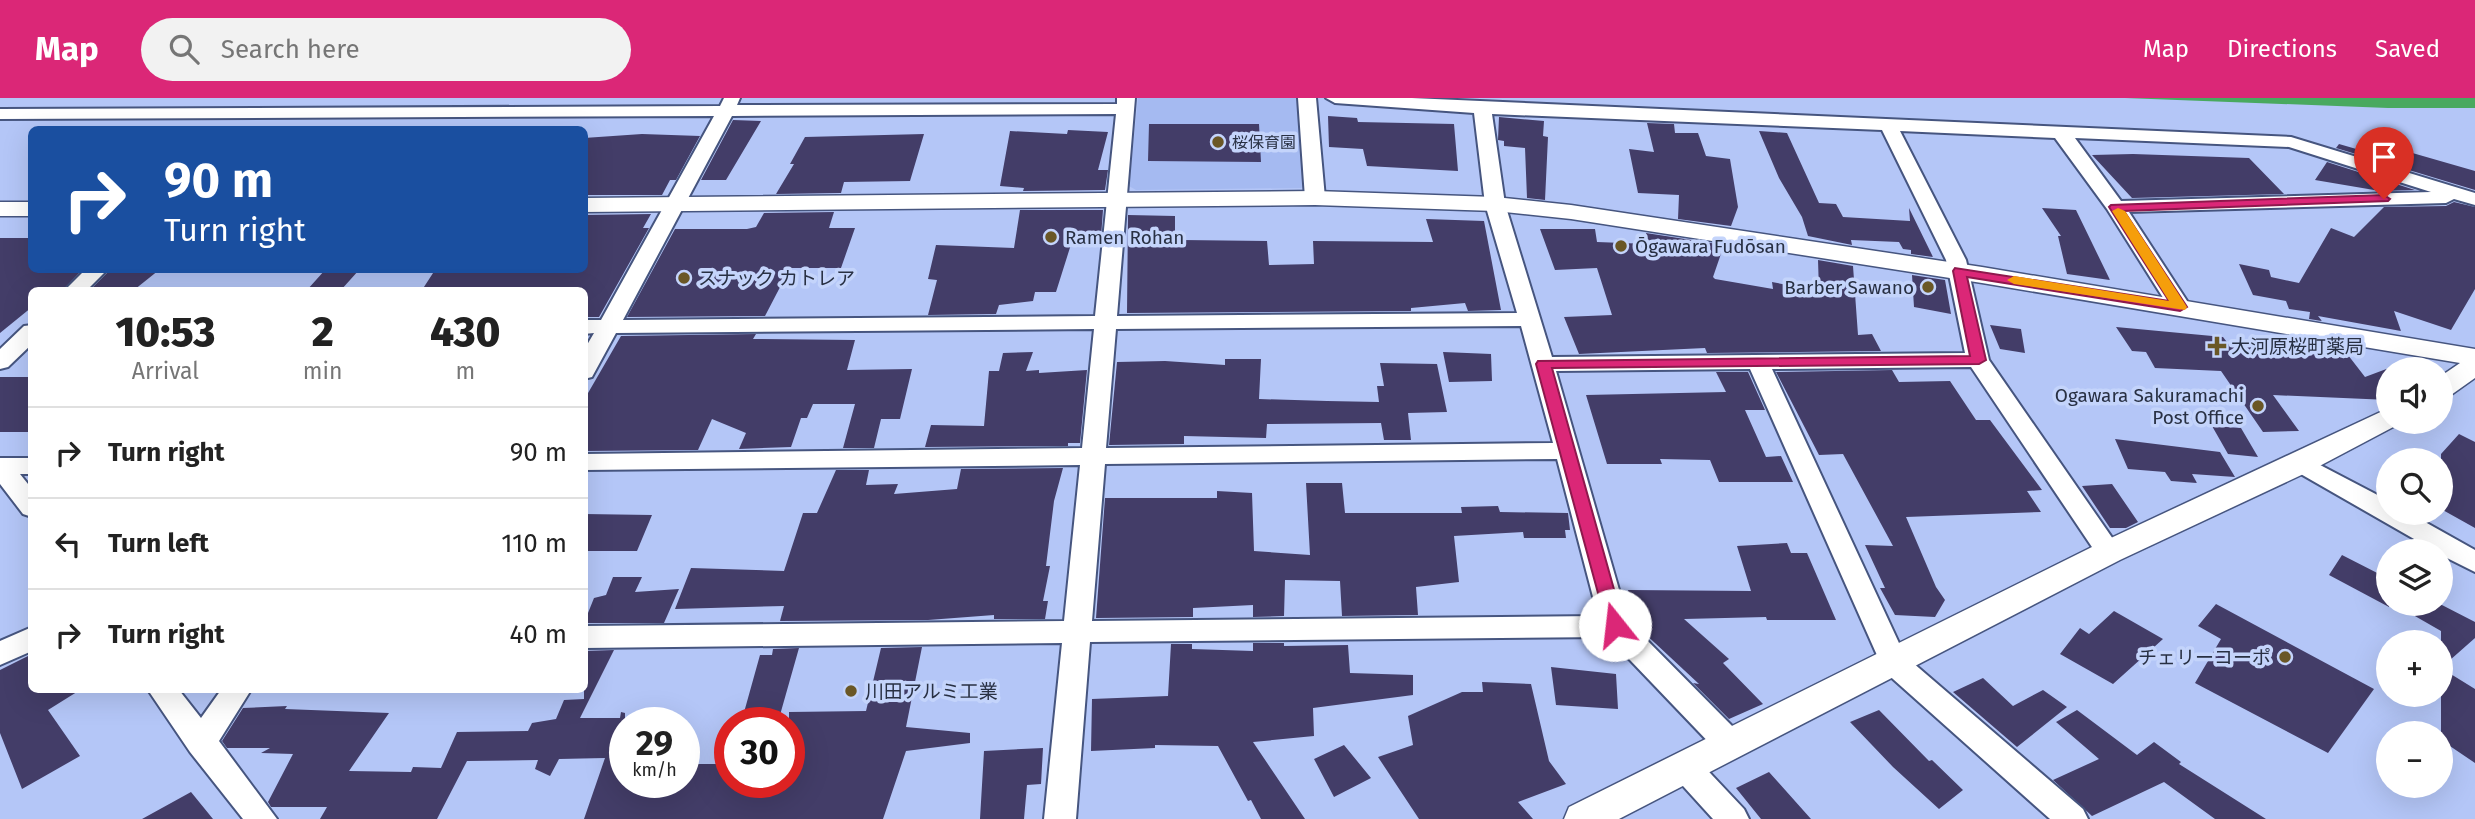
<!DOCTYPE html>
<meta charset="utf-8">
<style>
:root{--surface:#fff;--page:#f2f2f2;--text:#222;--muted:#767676;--line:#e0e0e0;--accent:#db2777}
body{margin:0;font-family:"Fira Sans","Noto Sans JP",sans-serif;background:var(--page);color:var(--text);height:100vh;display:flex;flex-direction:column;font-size:26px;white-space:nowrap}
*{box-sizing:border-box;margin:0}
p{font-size:23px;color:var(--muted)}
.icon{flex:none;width:38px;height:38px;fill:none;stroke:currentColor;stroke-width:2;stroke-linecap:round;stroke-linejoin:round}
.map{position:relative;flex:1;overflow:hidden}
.drawer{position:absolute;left:28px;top:189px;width:560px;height:406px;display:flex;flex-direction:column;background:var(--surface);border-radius:10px;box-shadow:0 7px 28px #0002}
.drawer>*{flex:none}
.banner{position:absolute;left:28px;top:28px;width:560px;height:147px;border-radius:10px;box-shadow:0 7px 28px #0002;background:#1a4fa0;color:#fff;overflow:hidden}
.controls{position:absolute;left:2376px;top:259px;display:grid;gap:14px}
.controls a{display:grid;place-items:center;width:77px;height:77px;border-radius:50%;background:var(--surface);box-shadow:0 7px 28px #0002;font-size:35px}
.speed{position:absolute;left:609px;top:609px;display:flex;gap:14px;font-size:35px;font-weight:700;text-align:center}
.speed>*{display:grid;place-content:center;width:91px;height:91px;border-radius:50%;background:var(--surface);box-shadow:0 7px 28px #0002;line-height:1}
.speed small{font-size:18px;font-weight:400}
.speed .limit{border:10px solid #d22;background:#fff;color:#111}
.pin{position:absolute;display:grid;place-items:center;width:60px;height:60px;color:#fff;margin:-72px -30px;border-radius:50% 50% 50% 0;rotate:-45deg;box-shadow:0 0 7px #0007}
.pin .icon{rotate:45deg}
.me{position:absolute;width:77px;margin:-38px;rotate:344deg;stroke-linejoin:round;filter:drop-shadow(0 0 5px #0008)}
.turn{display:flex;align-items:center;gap:24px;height:147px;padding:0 21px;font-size:32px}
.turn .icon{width:91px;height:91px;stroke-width:2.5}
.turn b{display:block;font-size:49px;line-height:60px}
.eta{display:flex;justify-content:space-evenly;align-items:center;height:119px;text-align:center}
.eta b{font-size:42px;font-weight:800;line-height:49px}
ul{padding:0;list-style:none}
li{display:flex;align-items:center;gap:21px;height:91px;padding:0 21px;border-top:2px solid var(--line)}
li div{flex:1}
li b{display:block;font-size:26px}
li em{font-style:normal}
header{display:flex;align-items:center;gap:42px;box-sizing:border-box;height:98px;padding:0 35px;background:var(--accent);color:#fff}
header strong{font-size:33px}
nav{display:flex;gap:38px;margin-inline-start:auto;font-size:24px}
.search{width:490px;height:63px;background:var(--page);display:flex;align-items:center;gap:18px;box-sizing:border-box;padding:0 24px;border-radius:38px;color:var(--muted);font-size:26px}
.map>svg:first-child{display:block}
.built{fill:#a5baf1}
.water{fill:#49a95f}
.building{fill:#433d68}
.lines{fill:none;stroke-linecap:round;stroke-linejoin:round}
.minor-casing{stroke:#46557f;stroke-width:4}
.tertiary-casing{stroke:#46557f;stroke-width:3}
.minor{fill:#fff;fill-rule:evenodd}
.tertiary{fill:#fff;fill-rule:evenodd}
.route{fill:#db2777;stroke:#8e194d;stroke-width:2}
.slow{fill:#f59e0b}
.poi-dot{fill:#6a5726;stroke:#c4d4fb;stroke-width:2.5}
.labels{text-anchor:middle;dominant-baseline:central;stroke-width:7;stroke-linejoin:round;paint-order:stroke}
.far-poi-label{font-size:16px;fill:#283043;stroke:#c4d4fb;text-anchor:start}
.poi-label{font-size:19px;fill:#283043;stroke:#c4d4fb;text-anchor:start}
</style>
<header>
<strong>Map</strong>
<div class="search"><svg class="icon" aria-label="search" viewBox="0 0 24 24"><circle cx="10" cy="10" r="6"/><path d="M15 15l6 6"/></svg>Search here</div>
<nav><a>Map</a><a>Directions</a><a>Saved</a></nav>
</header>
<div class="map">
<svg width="2475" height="721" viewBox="0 0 2475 721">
<rect width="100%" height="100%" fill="#b4c6f7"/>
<path class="built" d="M1138 0H1298L1308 87 1301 90 1136 92 1129 88Z"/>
<path class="water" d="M2125 0H2475V10H2388Z"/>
<path class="building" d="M1328 18 1357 20 1358 24 1454 26 1458 73 1367 68 1363 51 1329 49Z
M1499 19 1544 23 1543 38 1548 39 1545 102 1527 100 1525 50 1504 48V43L1498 42Z
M733 22 761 23 726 82H701Z
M1647 25 1674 26 1675 35H1698L1706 58 1730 61 1738 109 1731 128 1678 121 1679 97 1638 95 1629 51 1654 54Z
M1149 26H1259L1261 64 1148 63Z
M1068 32 1108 34 1098 72H1108L1105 92 1023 93 1024 90 1000 88 1010 33 1067 36Z
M1759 33 1787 35 1819 105 1836 106 1843 119 1910 123 1909 110 1933 159 1911 156V152L1903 151 1899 144 1851 142 1852 147 1808 138 1802 119 1779 80Z
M642 36 700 38 676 82H670L662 97H584V40Z
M924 36 910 83 844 84 841 95 776 96 794 66H790L805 39Z
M2339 46 2384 59 2390 50 2402 52 2475 73V92L2336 50Z
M2133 56 2249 60 2284 96 2132 100 2092 57Z
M2327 64 2415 92 2380 93 2315 82Z
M2454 104 2475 109V191L2451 232 2394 213 2401 233 2318 218 2322 223 2309 221 2310 214 2289 211 2286 203 2253 197 2239 166 2269 172 2271 179 2299 185 2331 130 2354 139 2384 109 2446 108Z
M2042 110 2076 112 2110 182 2067 176 2058 138H2061Z
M1020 112H1103L1101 139 1073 140 1056 194H1035L1033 203 999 207 996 216 928 217 937 182 928 181 936 147 1014 150Z
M834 114 829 130H855L841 170H790L765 218 627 219 675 131H747L756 129 764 115Z
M651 116 643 130H649L599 219H584V192H422L435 172H584V117Z
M1128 117 1175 118V134H1181L1182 142 1267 143 1269 167 1314 166 1313 143 1433 144 1426 121 1484 123 1501 212 1468 213 1465 205 1411 210V213L1127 215Z
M1540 131H1595L1597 144 1649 146 1646 135 1724 147 1713 179 1715 181 1773 191 1772 184 1819 193 1818 162 1853 168 1858 237 1872 236 1881 253 1707 255 1705 250 1579 256 1564 219 1612 217 1597 170 1555 172Z
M0 140H32V172H82L63 192H32V209L0 235Z
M110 172H109H159L134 192H90Z
M325 172H359L341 192H307Z
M1912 177 1945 182 1951 216 1914 209Z
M1990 227 2021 231 2025 255 2000 251Z
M2116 229 2223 239 2230 248 2306 249 2307 242 2341 248 2365 279 2389 270V302L2273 297 2299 333 2263 334 2221 273 2155 270 2146 254 2132 253Z
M756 236 753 241 855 242 847 272 912 271 900 321H881L874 350H843L855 306H813L807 320H801L791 349 739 351 746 335 712 321 698 352 584 353V302L621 238Z
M1033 254 1026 273 1039 272V275L1087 272 1080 345H1068V348L925 349 931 327 984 328 989 273H999L1003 255Z
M1443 254 1491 256 1492 283 1449 284Z
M1225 261H1261L1259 301 1327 303 1379 304 1377 288H1384L1380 265 1437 266 1447 314 1408 315 1411 342H1384L1381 325 1267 326 1266 340 1184 338V346L1109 347 1117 264 1165 263 1225 267Z
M1892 272 1899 284 1950 283 1976 322H1990L2042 392 2027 393 2041 414 1906 419 1936 489 1945 502 1935 519 1895 517 1880 490H1885L1865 447 1893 448 1843 356 1819 357 1776 274Z
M1716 274H1748L1765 312H1745L1766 359 1781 358 1793 384H1719L1710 362 1660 361 1662 366H1607L1586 297 1726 294Z
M0 279H32V334H0Z
M2212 328 2241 330 2258 359 2228 356Z
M2459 336 2475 344V430L2441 411V356Z
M2115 341 2220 354 2235 379 2192 376 2197 385 2171 383 2165 374 2128 371Z
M1063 370 1054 403 1046 468H1050L1043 503H1048L1045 521H994V517L928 522 780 523 784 508 675 511 691 470 784 473 803 415H817L836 372H869L866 387 898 386 894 396 957 391 961 371Z
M1306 385H1342L1345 415H1462L1461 409 1498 408 1500 414 1568 415 1570 432H1565L1566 440H1524L1523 434 1454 438 1459 484 1416 489 1418 517 1342 518 1340 483 1285 482 1284 518 1253 519V507L1193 510V519L1096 520 1105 400H1217V393L1252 395 1254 453 1310 457Z
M2112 386 2138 424 2126 430H2110L2082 388Z
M584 416 652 417 637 453H584Z
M1787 445 1791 455H1807L1836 522H1767L1766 519 1684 521 1729 561 1723 565 1763 606 1729 621 1693 585 1699 586 1641 532 1628 492 1751 493 1737 448Z
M2342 457 2389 481V509L2329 477Z
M613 479H642L635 494 679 491 664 525H584L594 500 606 497Z
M2216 506 2374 591 2328 655 2195 585 2221 541 2198 528Z
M2394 506H2440L2475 524V540L2441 570V533Z
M2114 513 2163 541 2113 586 2060 556 2080 530 2089 536Z
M1253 545H1284V548L1348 547 1350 575 1413 577V597L1313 610 1314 638 1253 644 1305 721H1261L1251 702 1248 703 1218 648 1155 647V650L1091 653 1092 601 1168 598 1171 546H1192V551L1253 553Z
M922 549 906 629 970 635V645L906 653 883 721H584L605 660 559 661 550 678 535 671 538 662 467 663 437 721H320L327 709H271L268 704 293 656 261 655 270 650H227L222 643 243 610 287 608 285 611 389 615 349 673 411 674 413 669 441 670 457 634 528 633 532 625 556 621 564 602 584 601V553L614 552 580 620H620L621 614 625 615V684H684V666H730V684H789V614L866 613 881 550Z
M799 550 780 617 743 618 760 557H772L773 551Z
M32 556V592H80L48 612 80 658 22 691 0 635V572Z
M1551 569 1616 576 1618 611 1556 607Z
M2441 570 2475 591V665L2441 642Z
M1983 580 2013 608 2043 592 2067 609 2017 649 1953 594Z
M1482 584 1531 586 1549 663 1566 686 1518 704 1533 721H1419L1378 659 1413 647 1408 618 1462 594H1483Z
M1879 612 1929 663 1932 662 1963 692 1939 711 1893 669 1850 624Z
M2077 612 2137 657 2154 644 2181 664 2179 666 2266 721H2215L2164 684 2092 718 2053 682 2099 661 2056 624Z
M1344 647 1371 680 1334 699 1314 661Z
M1043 650 1041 686 1027 687 1024 721H980L984 653Z
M1769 674 1811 721H1761L1736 690Z
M191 694 213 721H142Z"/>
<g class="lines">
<defs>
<path id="minor" d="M740 0 737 7 1117 6V0H1135L1117 218 1517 215 1485 106 1474 15 1335 5 1326 0H1412L2291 39 2475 95V107L2454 101 2446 105 2129 114 2191 209 2188 214H2172L2107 111 2055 40 1900 33 1966 162 1989 262 2122 454 2118 461 2109 463 2100 461 1971 269 1772 271 1905 558 2083 711 2088 721H2050L1884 573 1750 271 1556 273 1628 523 1740 636 1744 645 1740 654 1729 657 1718 654 1608 539 1090 544 1076 721H1044L1062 545 584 550V528L1064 523 1080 367 584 372V356L1082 350 1094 231 616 235 592 279 584 281V252L594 235 584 236V222H601L714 18 0 21V11L720 8 724 0ZM1116 16 1095 218 623 222 732 18ZM1492 16 1882 32 1946 162 1965 255 1552 259 1505 106ZM2075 40 2289 49 2431 94 2121 103ZM1521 228 1553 345 1106 350 1116 231ZM1557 361 1598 518 1092 523 1105 366Z
M1298 0H1316L1325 100 1315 106 1305 100Z
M85 172H107L87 192H65Z
M32 227V246L8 269 0 271V251L24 228Z
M2301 357 2389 403V415H2409L2475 452V474L2441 457V453H2435L2292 371 2289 365 2292 359Z
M0 360H32V376H20L32 391V419L23 416 0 386Z
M32 529V553L0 567V543Z
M148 592H179L201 620 221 592H251L219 643 277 721H243L190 654Z
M1684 655 1695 659 1744 711 1749 721H1713L1673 677 1669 668 1673 659Z"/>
<path id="tertiary" d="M1315 93 1495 99 1571 107 1982 169 2475 251V280L2451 297 2441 300V278L2460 265 1982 185 1571 121 1495 113 1315 107 584 114V100Z
M0 104H32V118H0Z
M2389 310V324H2400L2399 326 2312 372 2120 462 1619 721H1564L1569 709 2098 446Z"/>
</defs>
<use href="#minor" class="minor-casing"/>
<use href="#tertiary" class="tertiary-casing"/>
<use href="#minor" class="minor"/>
<use href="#tertiary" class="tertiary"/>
</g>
<path class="route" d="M2384 97 2390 101 2388 103 2124 113 2187 209 2180 213 1967 179 1986 262 1979 266 1552 270 1624 527 1621 532H1608L1536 266 1538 263 1970 258 1953 173 1955 170 2169 203 2109 109 2111 107Z"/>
<path class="slow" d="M2118 110 2125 113 2187 209 2185 212 2014 186 2007 182 2014 178 2169 203 2112 113Z"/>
<g class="poi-dot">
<circle cx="1218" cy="44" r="7"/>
<circle cx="1051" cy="139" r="7"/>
<circle cx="1621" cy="148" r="7"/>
<circle cx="684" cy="180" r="7"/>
<circle cx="1928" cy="189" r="7"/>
<path d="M2213.5 237.5h7v7h7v7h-7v7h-7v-7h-7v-7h7z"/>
<circle cx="2258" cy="308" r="7"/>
<circle cx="2285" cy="559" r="7"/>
<circle cx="851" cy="593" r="7"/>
</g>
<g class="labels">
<g class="far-poi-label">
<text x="1232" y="44">桜保育園</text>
</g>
<g class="poi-label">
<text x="1065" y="139">Ramen Rohan</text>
<text x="1635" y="148">Ōgawara Fudōsan</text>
<text x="698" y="180">スナック カトレア</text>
<text x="1914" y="189" text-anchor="end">Barber Sawano</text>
<text x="2231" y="248">大河原桜町薬局</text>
<text x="2244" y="297" text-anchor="end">Ogawara Sakuramachi<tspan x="2244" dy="22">Post Office</tspan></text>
<text x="2271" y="559" text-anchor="end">チェリーコーポ</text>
<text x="865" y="593">川田アルミ工業</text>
</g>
</g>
</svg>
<div class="controls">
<a><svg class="icon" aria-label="sound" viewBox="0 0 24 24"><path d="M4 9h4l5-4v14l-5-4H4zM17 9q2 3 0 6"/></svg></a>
<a><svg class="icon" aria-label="search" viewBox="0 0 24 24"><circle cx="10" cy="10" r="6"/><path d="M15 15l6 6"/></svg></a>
<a><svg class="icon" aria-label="layers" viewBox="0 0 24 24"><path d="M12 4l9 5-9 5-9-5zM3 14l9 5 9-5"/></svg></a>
<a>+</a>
<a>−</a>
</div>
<div class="speed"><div>29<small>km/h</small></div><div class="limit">30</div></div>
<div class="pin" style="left:2384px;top:101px;background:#d93025"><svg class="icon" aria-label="arrive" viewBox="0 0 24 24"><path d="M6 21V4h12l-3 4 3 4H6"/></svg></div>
<svg class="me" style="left:1615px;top:527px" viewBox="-20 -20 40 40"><circle r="19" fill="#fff"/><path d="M0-13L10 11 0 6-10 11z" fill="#db2777"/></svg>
<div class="banner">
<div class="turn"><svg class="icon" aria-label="right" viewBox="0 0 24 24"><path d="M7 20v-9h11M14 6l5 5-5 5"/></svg><div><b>90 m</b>Turn right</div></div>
</div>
<section class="drawer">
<div class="eta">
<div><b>10:53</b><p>Arrival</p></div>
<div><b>2</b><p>min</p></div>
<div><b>430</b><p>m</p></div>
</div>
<ul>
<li><svg class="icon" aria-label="right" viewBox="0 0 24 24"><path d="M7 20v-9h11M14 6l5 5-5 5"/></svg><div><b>Turn right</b></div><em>90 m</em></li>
<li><svg class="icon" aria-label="left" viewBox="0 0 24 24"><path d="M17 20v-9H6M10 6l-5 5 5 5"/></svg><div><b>Turn left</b></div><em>110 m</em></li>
<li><svg class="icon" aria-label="right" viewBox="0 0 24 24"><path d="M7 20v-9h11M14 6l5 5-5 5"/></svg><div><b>Turn right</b></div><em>40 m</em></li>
</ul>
</section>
</div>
